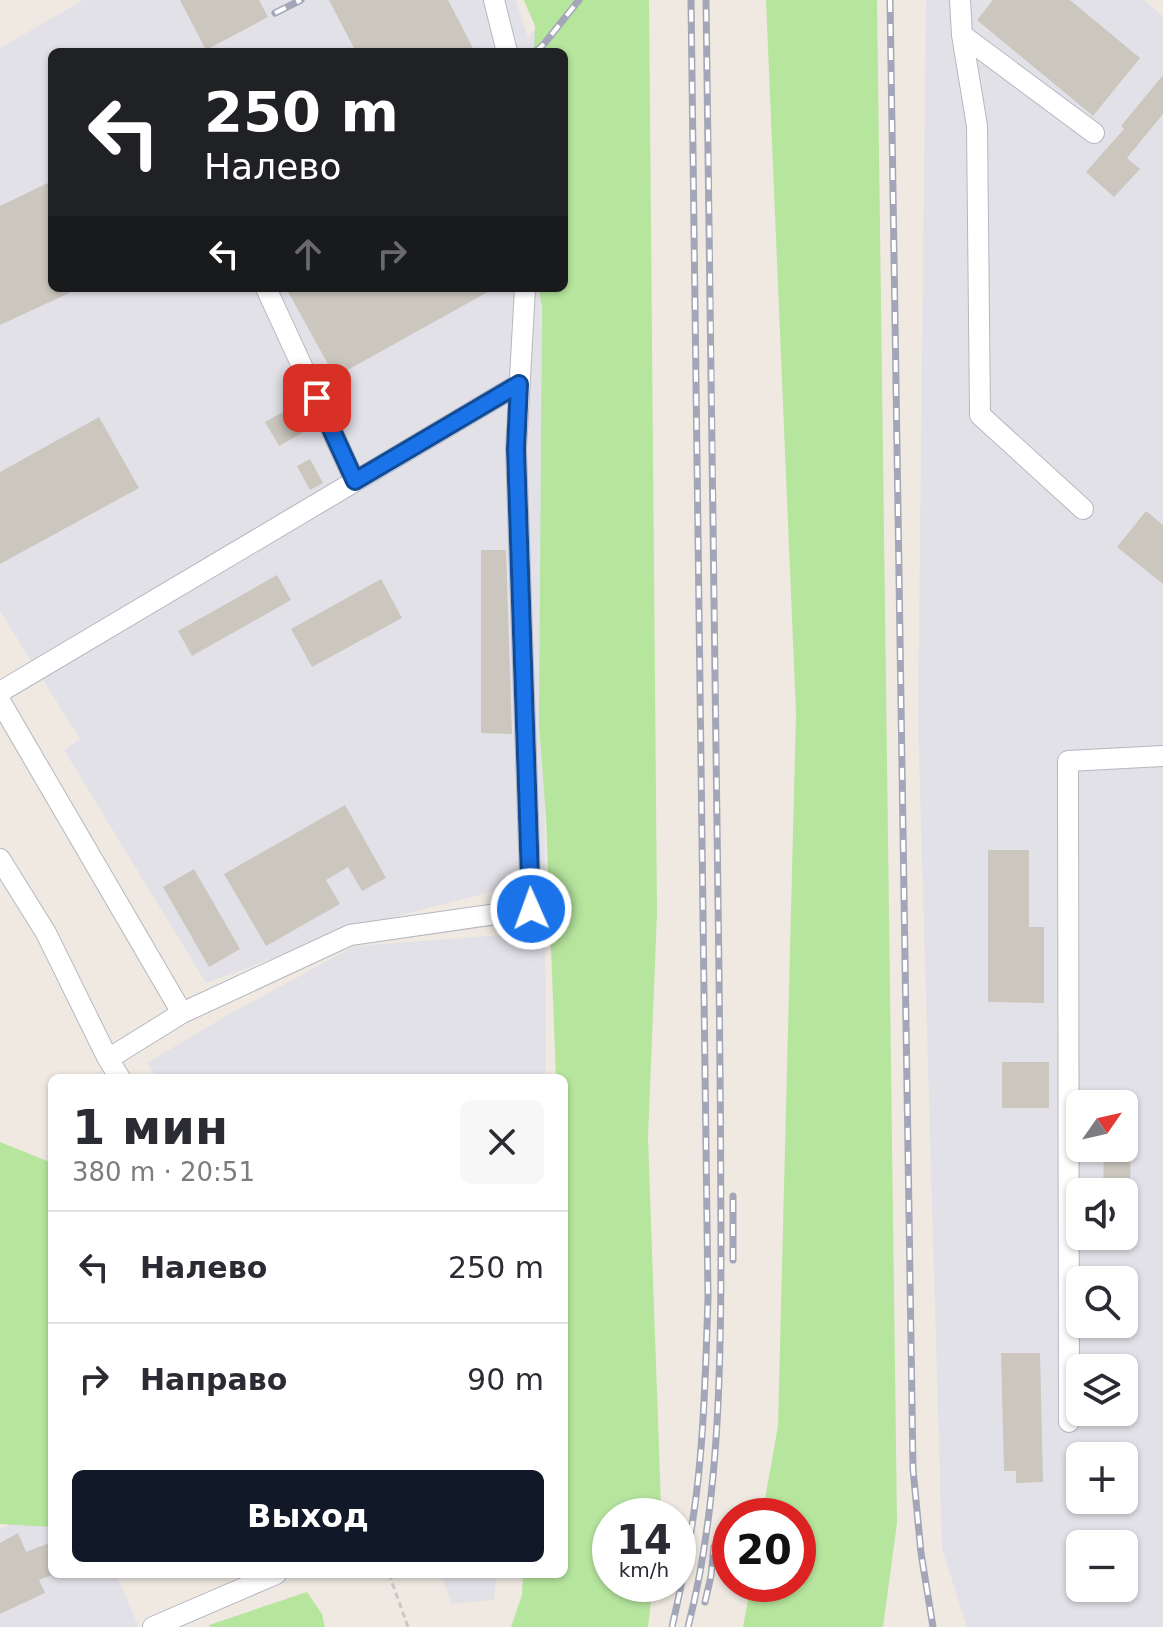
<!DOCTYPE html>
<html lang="ru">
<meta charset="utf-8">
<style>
:root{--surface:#fff;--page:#f7f7f7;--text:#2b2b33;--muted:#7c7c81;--line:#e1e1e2;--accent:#111827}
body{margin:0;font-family:"DejaVu Sans",sans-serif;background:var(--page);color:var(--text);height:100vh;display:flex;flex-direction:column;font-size:30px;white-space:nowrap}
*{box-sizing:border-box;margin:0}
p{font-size:26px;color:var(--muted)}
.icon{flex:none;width:44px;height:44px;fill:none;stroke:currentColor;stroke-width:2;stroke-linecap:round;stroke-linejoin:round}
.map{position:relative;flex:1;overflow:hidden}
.side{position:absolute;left:48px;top:1074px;width:520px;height:504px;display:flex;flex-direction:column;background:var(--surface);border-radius:12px;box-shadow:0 2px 6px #0004}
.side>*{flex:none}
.guide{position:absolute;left:48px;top:48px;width:520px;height:244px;border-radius:12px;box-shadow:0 2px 6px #0004;background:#202124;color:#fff;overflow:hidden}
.needle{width:52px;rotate:56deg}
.buttons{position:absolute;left:1066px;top:1090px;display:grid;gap:16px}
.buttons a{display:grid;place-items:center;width:72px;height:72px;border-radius:12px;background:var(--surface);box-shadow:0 2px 6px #0004;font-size:40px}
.speed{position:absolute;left:592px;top:1498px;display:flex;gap:16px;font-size:40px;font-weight:700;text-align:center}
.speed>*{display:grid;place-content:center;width:104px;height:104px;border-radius:50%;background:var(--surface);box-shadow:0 2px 6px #0004;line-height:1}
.speed small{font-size:20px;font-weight:400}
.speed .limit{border:12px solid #d22;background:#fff;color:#111}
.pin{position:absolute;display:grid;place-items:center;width:68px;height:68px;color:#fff;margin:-34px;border-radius:16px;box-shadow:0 4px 12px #0006}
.me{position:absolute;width:88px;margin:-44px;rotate:358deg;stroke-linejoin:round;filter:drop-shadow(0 0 6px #0008)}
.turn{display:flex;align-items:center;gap:28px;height:168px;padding:0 24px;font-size:36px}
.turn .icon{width:104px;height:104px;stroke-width:2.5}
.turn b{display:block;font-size:56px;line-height:68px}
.lanes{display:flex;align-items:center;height:76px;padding:0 24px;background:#0003;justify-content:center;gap:40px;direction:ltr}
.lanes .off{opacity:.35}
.round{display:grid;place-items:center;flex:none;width:84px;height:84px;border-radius:12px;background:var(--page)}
.overview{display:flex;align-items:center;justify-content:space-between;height:136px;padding:0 24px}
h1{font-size:48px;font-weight:600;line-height:60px}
.primary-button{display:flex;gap:16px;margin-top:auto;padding:16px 24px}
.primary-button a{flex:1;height:92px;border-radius:12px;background:var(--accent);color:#fff;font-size:32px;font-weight:600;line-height:92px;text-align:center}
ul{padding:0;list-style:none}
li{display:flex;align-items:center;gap:24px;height:112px;padding:0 24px;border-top:2px solid var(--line)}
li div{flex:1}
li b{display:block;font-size:30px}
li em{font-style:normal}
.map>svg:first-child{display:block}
.industrial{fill:#e3e1e8;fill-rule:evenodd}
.green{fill:#b6e59e}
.building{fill:#cbc7bf}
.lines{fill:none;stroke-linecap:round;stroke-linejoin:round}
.minor-casing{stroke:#b4b7c1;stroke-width:22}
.path{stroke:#c9c9c9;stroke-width:3;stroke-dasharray:6 4;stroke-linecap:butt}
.minor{stroke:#fff;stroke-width:20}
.rail-casing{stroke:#a3a6b8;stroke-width:7}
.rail{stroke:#fff;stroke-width:4;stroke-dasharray:12;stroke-linecap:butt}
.route-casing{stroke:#114b97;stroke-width:20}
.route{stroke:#1a73e8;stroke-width:14}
</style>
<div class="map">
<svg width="1163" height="1627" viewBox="0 0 1163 1627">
<rect width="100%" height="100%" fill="#efe9e1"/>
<path class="industrial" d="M83 0H516L528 38 558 0 564 52H52V288H541L545 878 370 923 206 983 64 750 80 739 0 611V48Z
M926 0H1144L1163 16V1627H967L942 1549 918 721ZM1080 1104H1124V1148H1080ZM1080 1192H1124V1236H1080ZM1080 1280H1124V1324H1080ZM1080 1368H1124V1412H1080ZM1080 1456H1124V1500H1080ZM1080 1544H1124V1588H1080Z
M545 932 546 1059 545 1078H157L147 1063 226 1016 355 946Z
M52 1504V1574H116L139 1627H0V1529Z
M441 1574H496L494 1600 452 1604Z"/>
<path class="green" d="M524 0H649L657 913 648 1138 661 1506 660 1516H610V1584H653L648 1627H511L522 1595 523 1574H564V1078H556L546 818 539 723 542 308 539 288H564V52H534L535 26Z
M766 0H877L897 1523 883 1627H743L751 1584H798V1516H762L778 1426 796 713Z
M0 1142 52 1163V1527L0 1524Z
M307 1592 322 1614 325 1627H210L209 1625Z"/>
<path class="building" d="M180 0H259L268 17 206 50Z
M329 0H448L475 52H356Z
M993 0H1070L1140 58 1093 116 977 20Z
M1163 75V114L1127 158 1140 169 1114 197 1086 172 1124 129 1121 126Z
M52 181V288H80L0 325V206Z
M286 288H495L335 377Z
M290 408 304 432 279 446 265 422Z
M99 417 139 488 0 564V472Z
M310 459 323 483 310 490 297 466Z
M1146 511 1163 525V584L1117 547Z
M481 550H506L512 734 481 733Z
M277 575 291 600 192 656 178 631Z
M381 579 402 618 312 667 291 629Z
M345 805 386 878 362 891 348 867 326 880 340 904 266 946 224 874Z
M988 850H1029V927H1044V1003L988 1002Z
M194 869 240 949 209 967 163 887Z
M1002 1062H1049V1108H1002Z
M1104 1148H1131L1130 1192H1103Z
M1001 1353H1040L1043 1482 1016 1483V1471H1004Z
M18 1533 26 1552 52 1542V1575L39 1580 45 1593 0 1614V1543Z"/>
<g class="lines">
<defs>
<path id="minor" d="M494 0 507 52
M960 0 962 35 1094 133
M962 35 977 126 980 415 1083 509
M266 288 355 481
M0 692 519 384
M0 701 182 1013 350 935 531 909 516 449 525 288
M0 859 46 933 108 1059
M120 1078 108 1059 182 1013
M1069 1422 1068 761 1163 756
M153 1627 276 1574"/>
</defs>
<use href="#minor" class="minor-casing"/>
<path class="path" d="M389 1574 408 1627"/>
<use href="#minor" class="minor"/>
<defs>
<path id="rail" d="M890 0 913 1469 921 1553 933 1627
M275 13 301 0
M535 52 544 44 579 0
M733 1260V1196
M705 1602 711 1576 714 1547
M672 1627C684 1575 694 1523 699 1470 705 1413 706 1355 708 1298L691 0
M688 1627C719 1507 721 1369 721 1245 721 1155 720 1064 719 974 715 650 711 325 706 0"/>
</defs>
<use href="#rail" class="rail-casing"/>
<use href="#rail" class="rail"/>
</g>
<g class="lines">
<defs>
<path id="route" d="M317 398 355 481 519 384 516 449 531 909"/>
</defs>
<use href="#route" class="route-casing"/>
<use href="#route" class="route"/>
</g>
</svg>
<div class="buttons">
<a><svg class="needle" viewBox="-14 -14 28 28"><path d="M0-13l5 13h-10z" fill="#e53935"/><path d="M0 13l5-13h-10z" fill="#7c7c81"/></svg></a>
<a><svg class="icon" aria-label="sound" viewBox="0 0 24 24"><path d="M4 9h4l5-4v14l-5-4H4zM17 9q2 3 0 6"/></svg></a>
<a><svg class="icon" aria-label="search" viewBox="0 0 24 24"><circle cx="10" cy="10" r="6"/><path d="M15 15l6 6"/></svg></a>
<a><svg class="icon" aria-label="layers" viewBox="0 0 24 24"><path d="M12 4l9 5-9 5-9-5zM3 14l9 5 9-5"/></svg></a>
<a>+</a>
<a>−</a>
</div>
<div class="speed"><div>14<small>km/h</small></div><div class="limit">20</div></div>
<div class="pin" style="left:317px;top:398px;background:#d93025"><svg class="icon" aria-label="arrive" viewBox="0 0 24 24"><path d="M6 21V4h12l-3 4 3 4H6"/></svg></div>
<svg class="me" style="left:531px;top:909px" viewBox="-20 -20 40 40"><circle r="17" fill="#1a73e8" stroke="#fff" stroke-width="3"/><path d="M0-11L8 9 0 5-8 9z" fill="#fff"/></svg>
<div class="guide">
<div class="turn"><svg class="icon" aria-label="left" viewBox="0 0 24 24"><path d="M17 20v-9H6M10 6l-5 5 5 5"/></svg><div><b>250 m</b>Налево</div></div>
<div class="lanes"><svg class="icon" aria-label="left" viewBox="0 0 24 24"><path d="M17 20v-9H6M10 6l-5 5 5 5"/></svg><svg class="icon off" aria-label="ahead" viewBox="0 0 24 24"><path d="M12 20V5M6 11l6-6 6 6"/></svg><svg class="icon off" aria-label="right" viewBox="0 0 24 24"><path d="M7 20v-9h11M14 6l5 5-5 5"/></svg></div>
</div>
<section class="side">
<div class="overview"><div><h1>1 мин</h1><p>380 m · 20:51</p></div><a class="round"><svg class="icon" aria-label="close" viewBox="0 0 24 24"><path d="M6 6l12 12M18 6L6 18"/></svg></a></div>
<ul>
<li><svg class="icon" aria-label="left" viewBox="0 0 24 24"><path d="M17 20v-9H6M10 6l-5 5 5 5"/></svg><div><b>Налево</b></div><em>250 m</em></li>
<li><svg class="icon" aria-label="right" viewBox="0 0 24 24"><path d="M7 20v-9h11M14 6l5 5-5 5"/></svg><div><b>Направо</b></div><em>90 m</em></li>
</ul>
<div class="primary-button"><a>Выход</a></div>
</section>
</div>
